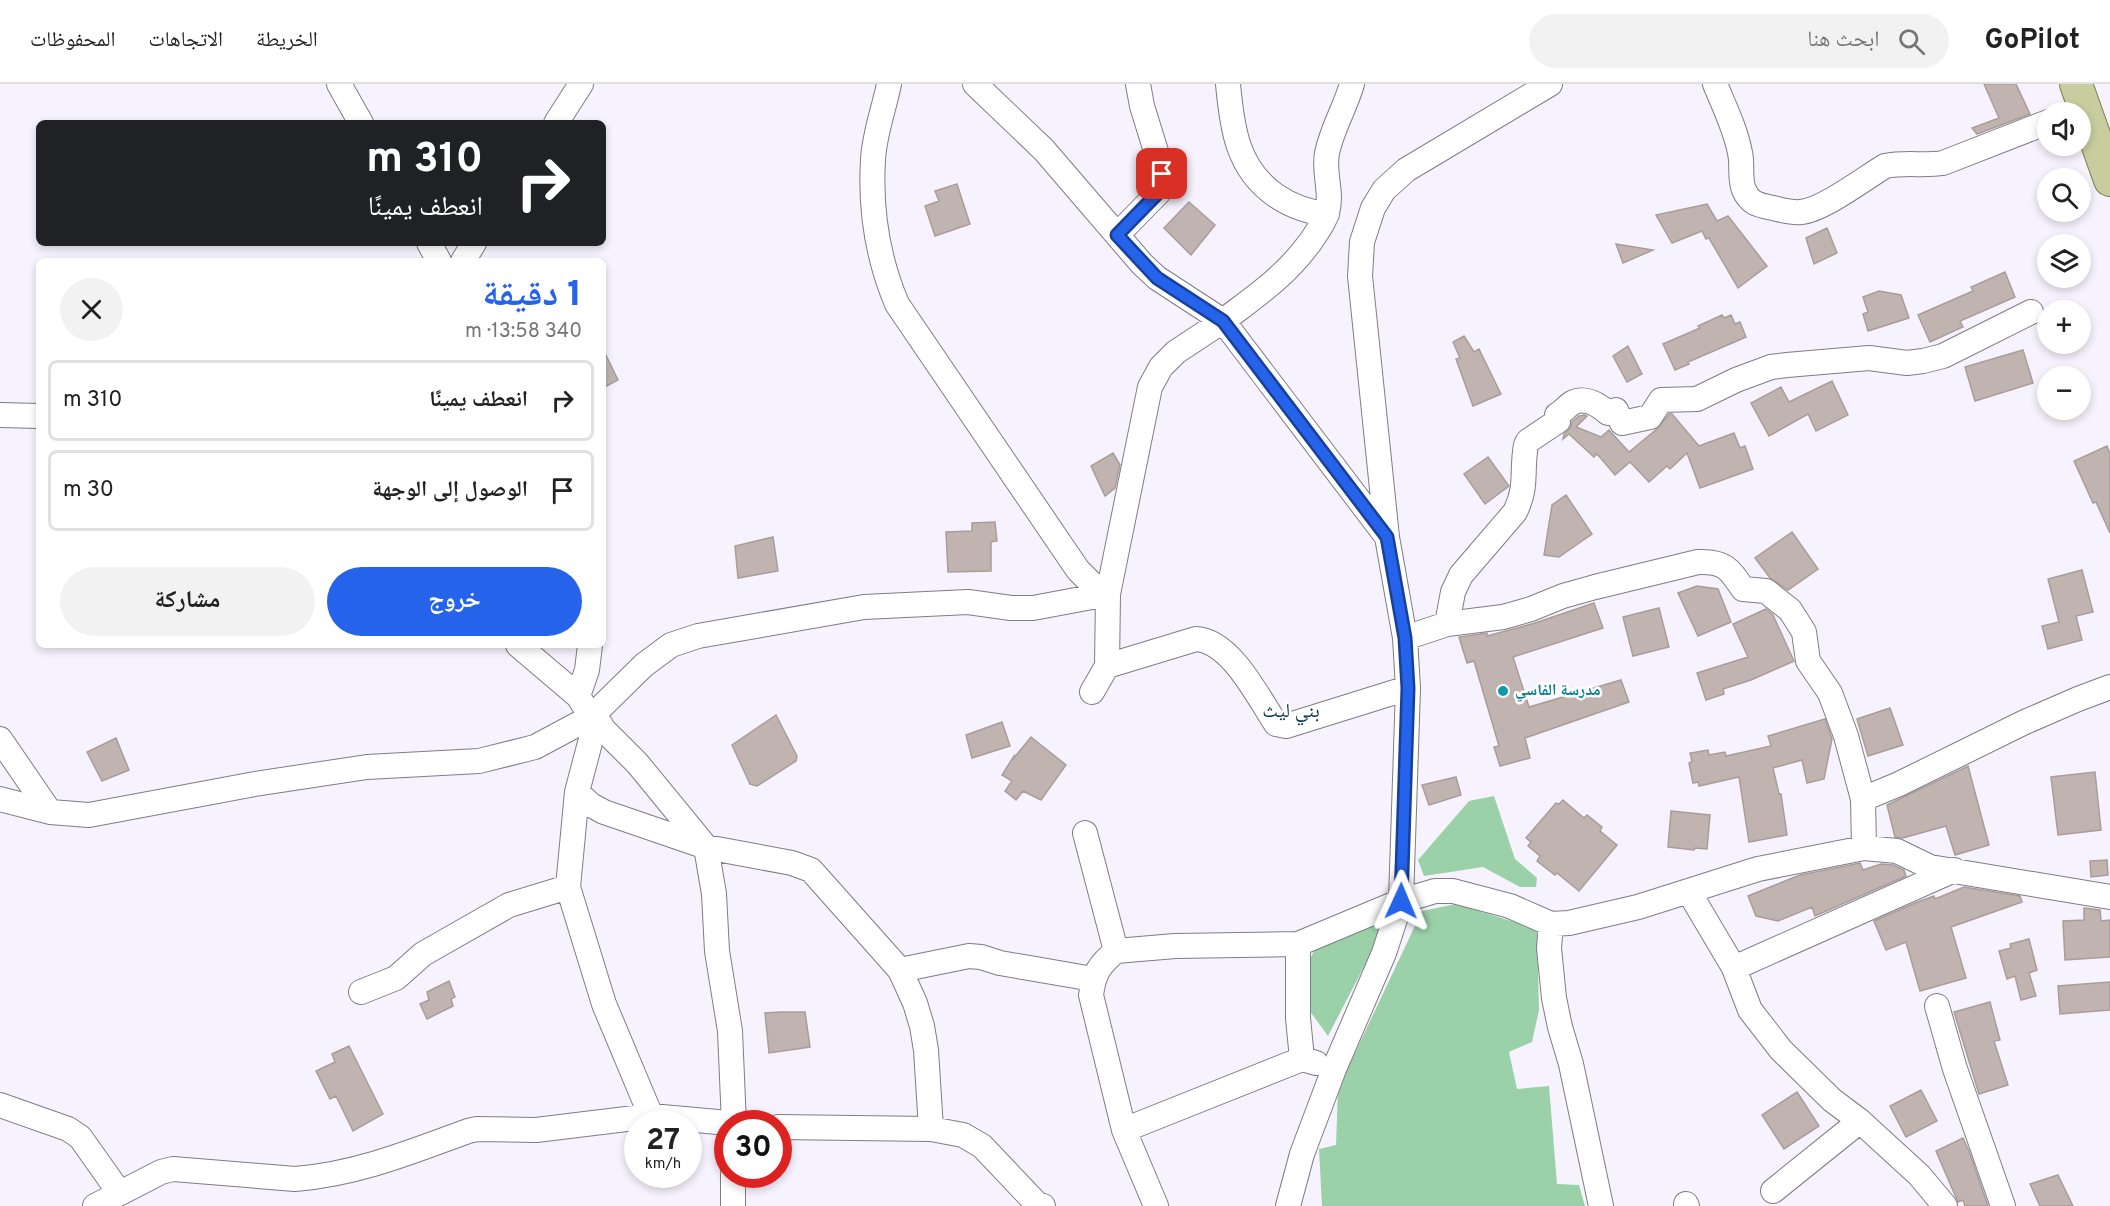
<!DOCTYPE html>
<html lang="ar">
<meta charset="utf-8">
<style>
:root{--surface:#fff;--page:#f2f2f2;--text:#222;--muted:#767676;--line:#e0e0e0;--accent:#2563eb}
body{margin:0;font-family:Overpass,"Noto Naskh Arabic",sans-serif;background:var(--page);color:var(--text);direction:rtl;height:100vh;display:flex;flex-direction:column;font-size:22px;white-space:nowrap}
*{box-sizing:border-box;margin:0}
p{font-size:20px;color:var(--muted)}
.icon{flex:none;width:33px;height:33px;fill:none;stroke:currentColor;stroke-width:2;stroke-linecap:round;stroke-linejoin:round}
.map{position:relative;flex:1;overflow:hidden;direction:ltr}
.drawer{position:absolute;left:36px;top:174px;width:570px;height:390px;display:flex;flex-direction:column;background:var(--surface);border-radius:9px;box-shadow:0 3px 9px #0003;direction:rtl}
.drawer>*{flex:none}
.banner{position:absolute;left:36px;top:36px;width:570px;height:126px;border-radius:9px;box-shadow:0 3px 9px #0003;direction:rtl;background:#202124;color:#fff;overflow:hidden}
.fabs{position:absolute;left:2037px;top:18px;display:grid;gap:12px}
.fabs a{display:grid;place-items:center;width:54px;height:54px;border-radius:50%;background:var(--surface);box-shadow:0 3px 9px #0003;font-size:30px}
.speed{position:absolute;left:624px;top:1026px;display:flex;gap:12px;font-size:30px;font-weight:700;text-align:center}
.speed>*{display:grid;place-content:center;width:78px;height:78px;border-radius:50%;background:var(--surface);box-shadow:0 3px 9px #0003;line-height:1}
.speed small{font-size:15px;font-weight:400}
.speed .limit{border:9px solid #d22;background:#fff;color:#111}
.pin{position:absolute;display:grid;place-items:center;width:51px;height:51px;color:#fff;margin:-26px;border-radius:12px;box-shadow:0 3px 9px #0006}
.me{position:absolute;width:66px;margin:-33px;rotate:1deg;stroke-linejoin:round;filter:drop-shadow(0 0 4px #0008)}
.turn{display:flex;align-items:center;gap:21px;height:126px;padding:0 24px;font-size:27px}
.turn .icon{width:78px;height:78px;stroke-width:2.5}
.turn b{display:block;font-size:42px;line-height:51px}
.round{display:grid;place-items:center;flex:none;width:63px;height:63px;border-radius:32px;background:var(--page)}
.summary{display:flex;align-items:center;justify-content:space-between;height:102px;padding:0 24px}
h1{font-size:36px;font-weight:800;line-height:45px;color:var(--accent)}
.button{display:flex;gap:12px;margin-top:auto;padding:12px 24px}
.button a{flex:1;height:69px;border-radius:36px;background:var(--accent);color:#fff;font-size:24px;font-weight:800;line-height:69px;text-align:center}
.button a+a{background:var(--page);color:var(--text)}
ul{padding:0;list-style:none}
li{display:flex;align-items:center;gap:18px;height:81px;margin:0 12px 9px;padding:0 12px;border:3px solid var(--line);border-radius:9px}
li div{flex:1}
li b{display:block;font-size:22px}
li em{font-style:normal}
header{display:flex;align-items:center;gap:36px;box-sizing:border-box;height:84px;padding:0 30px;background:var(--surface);border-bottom:2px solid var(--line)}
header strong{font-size:28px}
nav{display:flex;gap:33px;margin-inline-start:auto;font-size:21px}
.search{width:420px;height:54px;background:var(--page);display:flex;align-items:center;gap:15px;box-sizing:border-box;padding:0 21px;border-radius:33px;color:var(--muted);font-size:22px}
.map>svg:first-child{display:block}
.green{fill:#9bd1a9}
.building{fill:#c1b4b0;stroke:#a99d99;stroke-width:1.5}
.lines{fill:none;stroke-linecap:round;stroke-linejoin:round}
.minor-casing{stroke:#7f7c86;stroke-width:26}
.major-casing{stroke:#7c8351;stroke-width:34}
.minor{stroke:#fff;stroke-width:24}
.major{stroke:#c7cd9e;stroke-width:32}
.route-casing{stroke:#184099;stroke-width:15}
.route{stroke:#2563eb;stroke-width:10}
.culture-dot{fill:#0f9aa8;stroke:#fff;stroke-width:2}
.labels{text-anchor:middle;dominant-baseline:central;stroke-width:5;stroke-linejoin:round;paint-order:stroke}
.culture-label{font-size:16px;font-weight:bold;fill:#0d838f;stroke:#fff;text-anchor:start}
.quarter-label{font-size:20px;fill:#063046;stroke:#fff}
</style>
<header>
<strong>GoPilot</strong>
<div class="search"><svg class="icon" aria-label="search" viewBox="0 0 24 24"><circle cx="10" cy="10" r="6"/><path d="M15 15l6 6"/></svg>ابحث هنا</div>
<nav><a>الخريطة</a><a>الاتجاهات</a><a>المحفوظات</a></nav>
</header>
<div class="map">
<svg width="2110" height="1122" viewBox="0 0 2110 1122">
<rect width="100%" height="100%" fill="#f7f3fe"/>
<path class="green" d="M1494 712 1515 775 1537 794 1536 803H1520L1483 783 1424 792 1418 776 1469 717Z
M1397 819 1328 952 1309 926 1310 875 1319 857Z
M1456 820 1537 845 1539 926 1532 958 1509 968 1517 1005 1549 1002 1557 1100 1579 1101 1585 1122H1322L1319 1065 1336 1061 1338 1005 1422 827Z"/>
<path class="building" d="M1984 0H2016L2030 30 1977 50 1972 44 1999 34Z
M957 100 970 140 935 152 925 122 939 117 935 107Z
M1189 118 1215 141 1191 171 1164 144Z
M1707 120 1717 137 1728 132 1767 182 1738 204 1709 154 1706 155 1702 147 1672 159 1656 131Z
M1827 144 1837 169 1814 180 1806 154Z
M1616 160 1653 166 1623 179Z
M2005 188 2015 213 1960 237 1963 243 1930 258 1918 231 1973 207 1971 203Z
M1879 207 1901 211 1909 234 1868 247 1863 230 1868 228 1863 213Z
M1722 231 1724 234 1731 231 1735 240 1740 238 1746 253 1688 278 1689 280 1675 286 1663 260 1700 244 1698 242Z
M1464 252 1474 268 1479 265 1501 310 1473 322 1456 275 1460 274 1453 258Z
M1628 262 1642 290 1627 298 1613 272Z
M603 265 618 296 603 304Z
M2023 266 2033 299 1975 317 1965 283Z
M1832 297 1848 331 1816 347 1808 330 1769 352 1751 319 1781 303 1789 318Z
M1669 330H1672L1699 362 1734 349 1740 364 1745 362 1753 385 1700 404 1687 369 1670 385 1667 382 1649 398 1630 378 1615 391 1598 371 1596 370 1594 373 1569 350 1563 355 1564 350 1571 343 1572 338 1579 332 1584 331 1587 332 1576 343 1601 353 1609 346 1629 368 1658 344Z
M2107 362 2110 370V449L2096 418 2093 419 2074 377Z
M1113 369 1120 381 1115 404 1105 412 1091 382Z
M1488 373 1509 402 1485 420 1464 390Z
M1566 411 1592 450 1559 473 1544 471 1552 421Z
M995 438 997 457 991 458V487L948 488 946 448 972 447V439Z
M1792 448 1818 485 1788 506 1770 494 1755 474Z
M773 453 778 487 738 494 735 462Z
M2082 486 2093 528 2076 532 2082 556 2048 565 2042 542 2059 538 2048 495Z
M1697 502 1718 505 1731 538 1698 552 1678 509Z
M1594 519 1603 544 1513 573 1529 623 1621 596 1629 618 1525 654 1530 674 1500 682 1494 663 1499 662 1474 577 1467 579 1459 553 1487 549V552L1535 539Z
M1659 524 1669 563 1633 572 1623 533Z
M1766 525 1773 531 1794 577 1751 596 1723 605 1724 610 1706 616 1697 589 1748 573 1733 540Z
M1890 624 1903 661 1868 672 1857 635Z
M776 631 797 672 796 677 757 702 750 700 732 661Z
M1825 635 1832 655 1824 695 1807 699 1802 676 1773 684 1779 710H1781L1787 751 1749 758 1739 693 1699 702 1698 698 1693 699 1689 679 1692 677 1690 669 1708 666 1709 671 1725 668 1726 672 1771 662 1768 652Z
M1002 638 1010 662 972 674 966 651Z
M1031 653 1066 681 1041 716 1023 707 1016 716 1005 707 1012 697 1002 691 1014 672V674Z
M116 654 129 686 102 697 87 668Z
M1968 682 1989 761 1955 771 1946 742 1903 754 1895 753 1887 721Z
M2095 688 2101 746 2058 751 2051 693Z
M1456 693 1461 711 1429 721 1422 701Z
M1563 716 1584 734 1587 731 1602 743 1600 747 1617 761 1579 807 1557 789 1555 791 1537 777 1540 772 1528 762 1531 758 1526 754 1556 719 1559 720Z
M1671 727 1710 731 1707 765 1695 764 1694 766 1668 763Z
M2107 776 2108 791 2091 793 2090 777Z
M1860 779 1863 786 1881 780 1893 781 1904 786 1906 792 1815 832 1812 823 1778 837 1756 832 1748 812 1800 791Z
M1964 803 2020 812 2022 818 1951 843 1966 894 1920 907 1906 858 1886 866 1874 837 1915 819 1934 812 1935 815Z
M2084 824 2100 826 2101 837 2110 836V873L2065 876 2063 837 2084 836Z
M2029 855 2037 886 2029 889 2036 912 2021 916 2015 892 2007 895 1999 867 2011 864 2010 860Z
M449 897 455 913 451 915 453 922 427 935 420 920 429 916 427 908Z
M2110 898V926L2060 930 2058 902Z
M1990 918 2000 956 1994 957 2008 1001 1979 1010 1954 928Z
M781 928H805L810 963 769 969 765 929Z
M349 962 383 1030 353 1047 336 1012 330 1015 316 987 335 978 332 970Z
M1921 1006 1937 1037 1906 1053 1890 1022Z
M1797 1008 1819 1042 1784 1065 1762 1031Z
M1963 1054 1969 1067 1988 1122H1965L1963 1116 1958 1118 1936 1067Z
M2058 1091 2073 1122H2040L2030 1100Z"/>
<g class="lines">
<defs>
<path id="minor" d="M339 0 361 39
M889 0C884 25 874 51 873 76 870 126 878 175 897 220L1078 486 1092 500 1108 510 1107 582 1092 608
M975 0 1044 66 1142 180 1157 194 1223 237C1257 211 1286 192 1311 157 1317 148 1324 139 1327 129 1333 108 1323 90 1327 69 1332 45 1345 24 1352 0
M1228 0C1232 44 1237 84 1275 111 1291 122 1307 128 1327 130
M1715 0C1724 22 1736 46 1740 69 1743 81 1739 94 1744 106 1750 120 1759 121 1773 124 1782 126 1792 129 1801 128 1823 126 1865 94 1885 82 1905 78 1924 82 1943 79L2048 38
M556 39 581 0
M1117 151 1159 108 1163 90 1142 22 1138 0
M429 159 439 177
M463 177 474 159
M0 331 39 332
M1447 540 1453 508 1461 491 1515 428C1528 402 1521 388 1526 361L1528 357 1558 337 1557 331C1563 328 1567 322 1572 319 1585 312 1599 321 1608 329L1616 326 1622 339 1650 333 1661 316 1697 315 1736 296 1771 283 1787 281 1869 274 1907 279 1923 277 1943 272 2031 228
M1405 554 1447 540 1503 533 1531 525 1563 512 1595 503 1698 478C1724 477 1729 484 1743 505L1766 507 1790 526 1804 548 1808 577 1830 609 1846 652 1863 715 1864 764
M518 561 578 612 591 633 637 679 706 763 714 810 717 867 730 947 734 1040
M1107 582 1196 555C1231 557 1258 613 1276 640L1286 642 1408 604
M578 612 587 586 590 561
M601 641 591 655 577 708 568 803 604 920 651 1032
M0 655 50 728
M577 708 591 721 604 728 706 763 792 779 811 786 900 886 915 919 922 942 926 966 931 1045
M0 715 50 728 89 731 255 700 367 683 479 677 535 663 591 633 644 581 671 561 698 552 864 523 968 518 1011 524H1033L1108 510 1150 303 1161 283 1176 268 1223 237 1387 453
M1863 715 1899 700 2025 638 2078 615 2110 603
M1085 749 1116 867C1099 881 1094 889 1091 911L1124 1046 1156 1122
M1689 808 1734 884 1750 926 1781 966 1832 1016 1860 1037 1919 1091 1945 1122
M1551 840 1549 864 1554 914 1560 943 1571 980 1601 1122
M1298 860V934L1302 975 1316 979
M1116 867 1175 862 1298 860 1401 817 1435 807H1453L1510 822 1551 840 1569 839 1638 823 1758 785 1864 764 1897 767 1930 783 2110 813
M1734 884 1954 786
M900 886 969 872 981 873 1000 879 1093 895
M361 908 396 894 423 870 509 821 568 803
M1937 922 1955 985 2003 1122
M0 1021 68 1045 80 1053 119 1108
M778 1043 931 1045 963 1051 982 1062 1037 1120 1043 1122
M1124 1046 1302 975
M1773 1107 1860 1037
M1686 1120 1687 1122
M95 1122 161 1088 173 1085 295 1095C357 1090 411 1068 468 1047L477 1045 536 1046 651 1032 740 1040
M733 1122V1090
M1288 1122 1302 1070 1334 985 1384 869 1401 817 1408 604 1405 554 1387 453 1360 192 1362 158 1373 124 1384 106 1406 86 1550 0"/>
<path id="major" d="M2076 0 2110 96"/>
</defs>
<use href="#minor" class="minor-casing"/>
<use href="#major" class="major-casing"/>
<use href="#minor" class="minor"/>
<use href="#major" class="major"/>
</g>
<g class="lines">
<defs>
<path id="route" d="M1162 90 1159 108 1117 151 1157 194 1223 237 1387 453 1405 554 1408 604 1401 817"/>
</defs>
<use href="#route" class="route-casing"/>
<use href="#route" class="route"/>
</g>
<circle class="culture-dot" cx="1503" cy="607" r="6"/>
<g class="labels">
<g class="culture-label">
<text x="1515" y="607">مدرسة الفاسي</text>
</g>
<g class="quarter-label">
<text x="1291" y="628">بني ليث</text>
</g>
</g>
</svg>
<div class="fabs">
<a><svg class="icon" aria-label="sound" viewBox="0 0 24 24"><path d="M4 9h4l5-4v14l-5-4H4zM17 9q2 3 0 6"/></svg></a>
<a><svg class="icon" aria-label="search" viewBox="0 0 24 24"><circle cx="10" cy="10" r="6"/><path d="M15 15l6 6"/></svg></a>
<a><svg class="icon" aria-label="layers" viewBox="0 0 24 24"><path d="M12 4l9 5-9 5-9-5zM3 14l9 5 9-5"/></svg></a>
<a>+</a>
<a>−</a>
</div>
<div class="speed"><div>27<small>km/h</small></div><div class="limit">30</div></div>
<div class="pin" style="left:1162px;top:90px;background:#d93025"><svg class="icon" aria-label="arrive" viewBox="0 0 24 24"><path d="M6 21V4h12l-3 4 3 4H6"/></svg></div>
<svg class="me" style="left:1401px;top:817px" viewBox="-20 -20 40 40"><path d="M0-17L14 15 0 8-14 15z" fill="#2563eb" stroke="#fff" stroke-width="4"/></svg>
<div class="banner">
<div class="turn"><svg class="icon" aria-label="right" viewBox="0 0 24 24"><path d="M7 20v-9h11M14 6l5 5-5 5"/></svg><div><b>310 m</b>انعطف يمينًا</div></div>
</div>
<section class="drawer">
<div class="summary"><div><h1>1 دقيقة</h1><p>340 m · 13:58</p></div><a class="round"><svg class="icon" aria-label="close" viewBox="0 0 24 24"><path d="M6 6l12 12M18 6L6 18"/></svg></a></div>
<ul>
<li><svg class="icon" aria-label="right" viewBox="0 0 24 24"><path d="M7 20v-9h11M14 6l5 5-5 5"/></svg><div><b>انعطف يمينًا</b></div><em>310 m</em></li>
<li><svg class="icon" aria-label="arrive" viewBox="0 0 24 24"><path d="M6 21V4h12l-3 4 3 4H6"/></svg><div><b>الوصول إلى الوجهة</b></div><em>30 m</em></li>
</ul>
<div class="button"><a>خروج</a><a>مشاركة</a></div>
</section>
</div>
